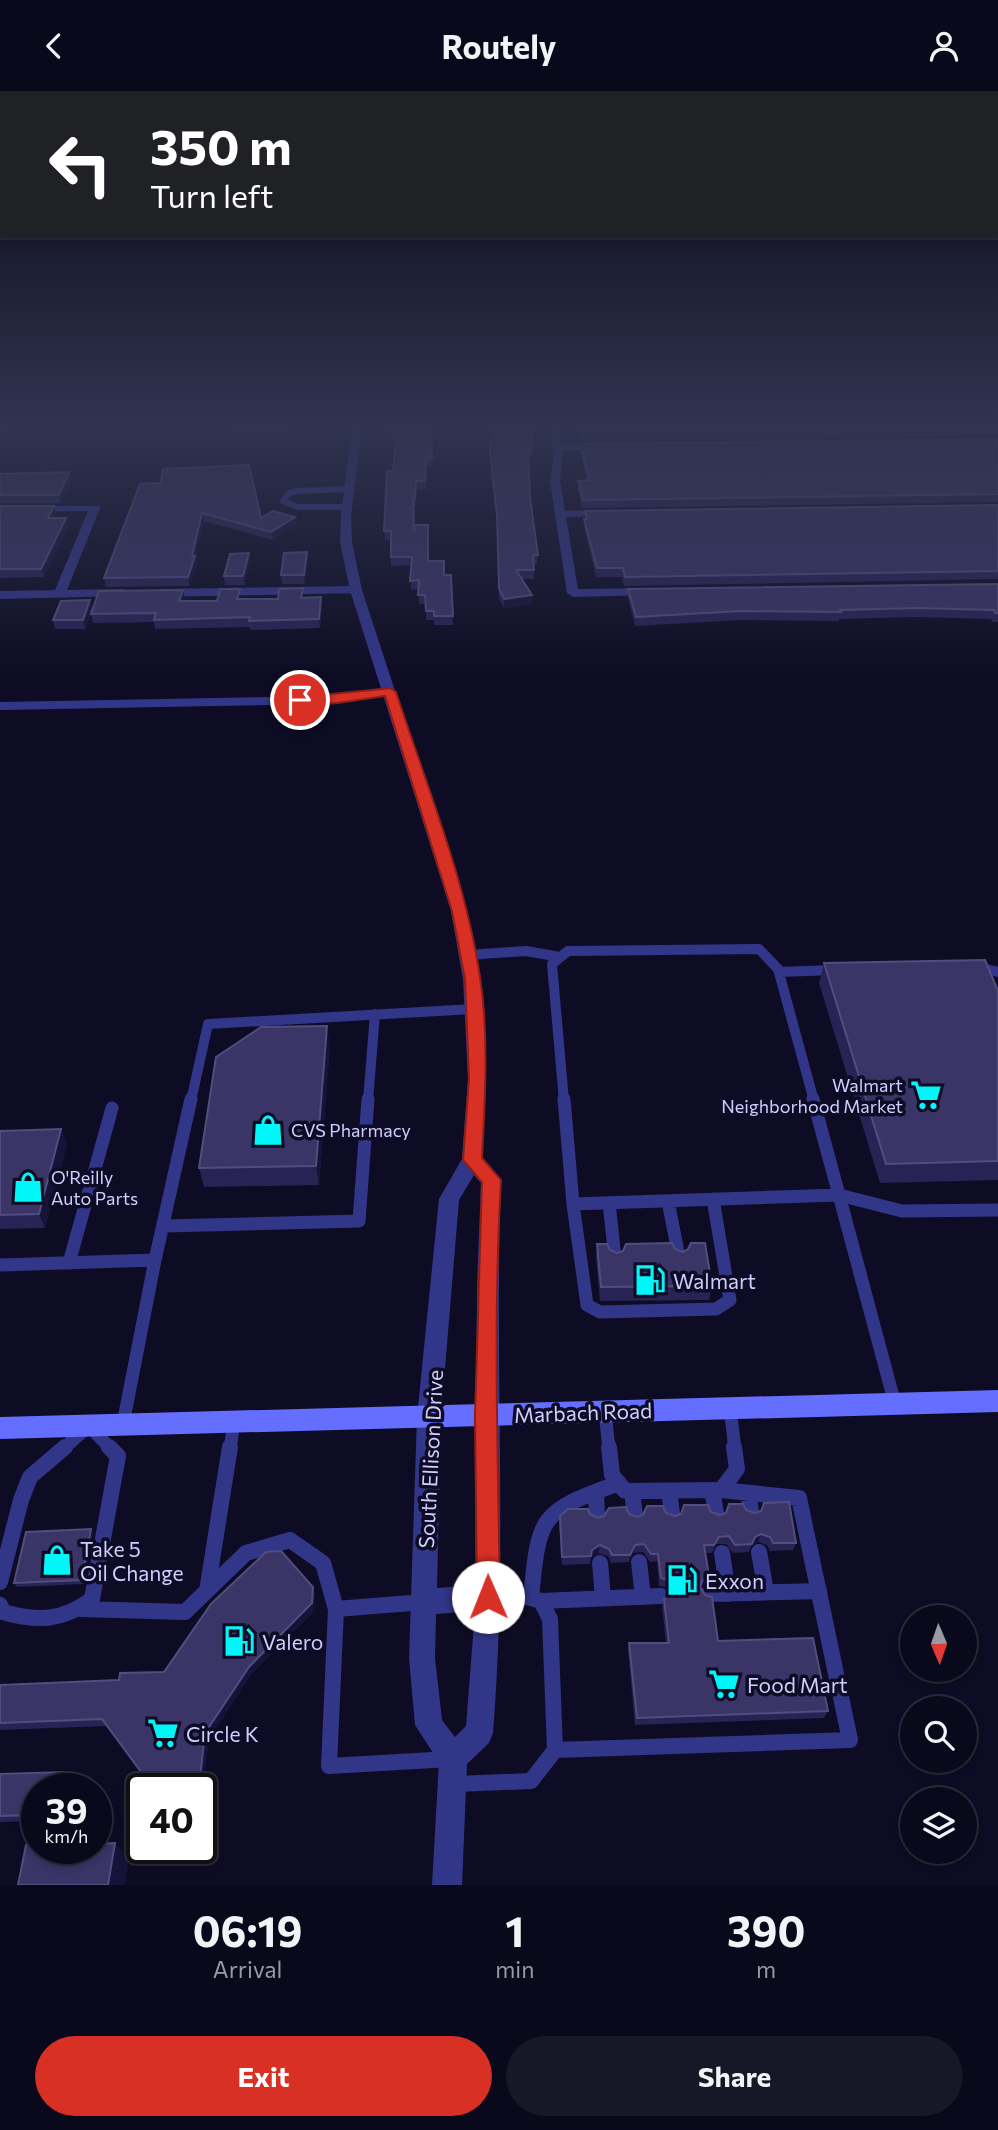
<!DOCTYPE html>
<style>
:root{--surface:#0a091b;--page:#181728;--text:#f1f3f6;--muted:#999aa3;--line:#2a2a3a;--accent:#d93025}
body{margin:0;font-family:Commissioner,sans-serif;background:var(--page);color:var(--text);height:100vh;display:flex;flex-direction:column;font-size:26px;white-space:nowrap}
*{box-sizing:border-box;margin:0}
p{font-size:23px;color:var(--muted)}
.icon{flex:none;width:38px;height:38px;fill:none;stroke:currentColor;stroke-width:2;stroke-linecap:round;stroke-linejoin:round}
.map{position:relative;height:1794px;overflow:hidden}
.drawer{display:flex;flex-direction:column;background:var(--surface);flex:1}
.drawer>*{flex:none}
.top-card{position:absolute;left:0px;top:0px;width:999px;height:147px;box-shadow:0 4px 10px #0003,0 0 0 2px var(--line);background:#202124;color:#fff;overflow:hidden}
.needle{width:46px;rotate:178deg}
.controls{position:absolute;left:900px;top:1514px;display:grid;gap:14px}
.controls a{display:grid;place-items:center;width:77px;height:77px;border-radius:50%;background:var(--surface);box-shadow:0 4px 10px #0003,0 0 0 2px var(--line);font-size:35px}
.speed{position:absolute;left:21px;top:1682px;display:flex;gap:14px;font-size:35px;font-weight:700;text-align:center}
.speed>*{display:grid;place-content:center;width:91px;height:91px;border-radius:50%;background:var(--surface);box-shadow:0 4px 10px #0003,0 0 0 2px var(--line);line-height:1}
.speed small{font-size:18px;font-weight:400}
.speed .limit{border:4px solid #111;border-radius:10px;background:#fff;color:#111}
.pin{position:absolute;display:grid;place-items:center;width:60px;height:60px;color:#fff;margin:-30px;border:4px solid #fff;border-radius:50%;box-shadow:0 2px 7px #0007}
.me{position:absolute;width:77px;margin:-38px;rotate:359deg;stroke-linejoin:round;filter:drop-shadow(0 0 5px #0008)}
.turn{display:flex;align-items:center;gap:24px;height:147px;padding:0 35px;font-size:32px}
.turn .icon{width:91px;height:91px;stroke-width:2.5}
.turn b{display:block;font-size:49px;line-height:60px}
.eta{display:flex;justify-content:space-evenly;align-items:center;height:119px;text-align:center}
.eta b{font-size:42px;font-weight:700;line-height:49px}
.primary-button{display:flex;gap:14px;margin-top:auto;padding:14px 35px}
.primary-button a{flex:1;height:80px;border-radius:42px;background:var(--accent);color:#fff;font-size:28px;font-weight:700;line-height:80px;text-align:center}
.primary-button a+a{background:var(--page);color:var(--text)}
header{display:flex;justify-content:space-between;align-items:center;height:91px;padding:0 35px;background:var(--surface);font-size:32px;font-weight:700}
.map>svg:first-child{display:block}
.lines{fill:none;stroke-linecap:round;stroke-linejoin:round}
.service-far4{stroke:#323688;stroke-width:6}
.service-far3{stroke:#323688;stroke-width:8}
.service-far2{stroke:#323688;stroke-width:10}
.service-far1{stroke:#323688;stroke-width:13}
.service{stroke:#323688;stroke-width:16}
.minor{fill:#323688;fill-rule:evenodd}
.tertiary{fill:#323688;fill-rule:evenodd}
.secondary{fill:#656fff;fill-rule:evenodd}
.wall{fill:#282354}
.shaded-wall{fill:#161239}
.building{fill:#3a3566;stroke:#514d7e;stroke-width:2}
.route{fill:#d93025;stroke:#8d1f18;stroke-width:2}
.labels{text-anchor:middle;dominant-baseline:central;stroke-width:7;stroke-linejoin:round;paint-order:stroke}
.poi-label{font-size:18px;fill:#d0ceff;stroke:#0e0c24;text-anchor:start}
.near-poi-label{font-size:21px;fill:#d0ceff;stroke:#0e0c24;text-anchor:start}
.near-street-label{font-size:21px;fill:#d0ceff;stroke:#0e0c24}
</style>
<header><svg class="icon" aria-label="back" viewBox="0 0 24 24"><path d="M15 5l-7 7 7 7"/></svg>Routely<svg class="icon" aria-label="person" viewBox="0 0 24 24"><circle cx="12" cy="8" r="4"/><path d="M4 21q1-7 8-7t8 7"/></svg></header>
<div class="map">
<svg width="998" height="1794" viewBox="0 0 998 1794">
<rect width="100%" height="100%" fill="#0e0c24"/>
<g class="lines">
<path class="service-far4" d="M348 416H298L283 410 289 402 297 400 350 398"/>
<path class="service-far3" d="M0 615 327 609 390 601"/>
<path class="service-far2" d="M468 864 526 860 560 866
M977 876 998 881
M779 881 835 879
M191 1010 208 933 474 918
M368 1010 375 923
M564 1010 552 873 568 860 759 858 778 878 814 1010"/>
<path class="service-far1" d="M564 1008 573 1113 839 1104
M813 1008 839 1104
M839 1104 902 1120 998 1119
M839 1104 895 1313
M668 1110 679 1166
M609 1112 615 1167
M573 1113 587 1214 600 1221 716 1218 730 1209 713 1108
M163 1135 359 1130 368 1008
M69 1172 112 1017
M0 1174 155 1169
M730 1317 735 1358
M605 1321 609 1358
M123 1333 155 1169 191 1008
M63 1358 89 1335 111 1358
M230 1358 234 1331"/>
<path class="service" d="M609 1356 612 1384 625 1400 721 1399 737 1378 734 1356
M712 1399 716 1422
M669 1400 672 1423
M596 1401 597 1425
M632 1401 635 1424
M748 1402 751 1420
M759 1461 766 1501
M722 1462 728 1503
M639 1471 643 1506
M600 1472 603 1507
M0 1491 21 1409 30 1386 65 1356
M207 1500 230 1356
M708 1503 819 1500
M531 1507C539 1423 540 1421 619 1392
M541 1510 661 1505
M0 1514 3 1521C37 1531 63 1530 92 1508L118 1365 109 1356
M80 1518 185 1521 246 1462 290 1449 323 1472 336 1518 424 1511
M336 1518 329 1675 450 1668
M555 1659 850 1649 799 1407 721 1399
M455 1693 531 1690 555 1659 550 1528 541 1510 520 1504 488 1506"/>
<path class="minor" d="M2 335H14L0 344Z
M550 335H560L563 353 606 352 611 355 606 358 563 359 560 390 565 420 606 419 611 422 606 425 566 426 578 498 652 497 658 501 656 504 573 506 567 502 550 390 554 363Z
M0 415H99L100 417 67 499 122 498 126 499V505L0 508V500L55 499 88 420 0 421Z
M356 495 362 499 360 502 161 506 155 502 161 498Z"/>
<path class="tertiary" d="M352 335H362L351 425 352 451 362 499 467 820 481 888 486 988 482 1067 501 1089C494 1273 508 1458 493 1642L489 1652 467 1673 462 1794H432L439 1671 415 1634 409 1567 417 1326 439 1108 462 1068 468 988 463 888 451 820 350 499 340 451 341 425ZM474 1084 481 1092 477 1193 475 1494 437 1497 441 1326 459 1109ZM475 1520 466 1635 455 1646 442 1629 435 1567 436 1523Z"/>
<path class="secondary" d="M998 1299V1321L0 1348V1326Z"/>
</g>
<path class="wall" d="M213 335H289L287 341 241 343Z
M431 335 432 375H427L426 398 416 399V415H413L414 437 428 470 444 484H451L453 534H434V529H426V513H419V498L411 499V474L391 475V449H385L384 440 393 380 396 348H389V340Z
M532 335V366H528L530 407 538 464 537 473H534V488H522L532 513 504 517 499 507 497 432 490 369V350H493Z
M577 335H998V344L581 350Z
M998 348V411L582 417 578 398V390L587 389 582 369 584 353Z
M69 381 71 390 61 412H0V383Z
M140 393 261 427 295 426 296 434 273 449 204 430 195 465 197 473 189 495 106 496 104 487Z
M998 414V488L624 495 622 486H596L584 436 585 420Z
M0 415H54L56 423 54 427H66L68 436 44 486 0 487Z
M249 462 250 471 245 494H225L224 485Z
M308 470 305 493H282L281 484Z
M998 493V531H993L991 528 915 526 839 528V530L740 529 635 535 628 507V498Z
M321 506 322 515 320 537 250 539V536L155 538 154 531 93 532 91 523 85 538H55L53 529 90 509 93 518 185 508 184 510H217L241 507V508H278Z
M824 872 998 900V1089L880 1092 819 892Z
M330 954 319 1094 204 1096 199 1077Z
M61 1038 67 1053 45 1137 0 1138V1040Z
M597 1153 617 1162 675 1158 712 1195 709 1209 600 1210 596 1167Z
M746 1419 796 1452 793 1459 770 1460 767 1454 758 1451 752 1453 749 1461 733 1462 726 1453H716L712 1462H706L709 1485 707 1493 700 1497 718 1550 828 1620 824 1627 635 1634 628 1559 629 1552H666L662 1515 664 1508 671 1503 666 1496 659 1495 657 1470 650 1471 643 1461 633 1462 629 1471 611 1472 608 1465 598 1462 591 1467 590 1473 562 1474 559 1433 560 1425 590 1423 598 1427 629 1423 637 1426 666 1422 675 1425 711 1421 720 1424Z
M91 1438 93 1442 84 1493 17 1496 14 1492Z
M313 1496 315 1504 314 1520 252 1582 209 1648 203 1693 152 1694 106 1635 0 1639V1594L119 1589 164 1581Z
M65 1681 70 1687 68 1698H37V1730L0 1731V1683Z"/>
<path class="shaded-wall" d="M69 381 71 390 61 412 59 404Z
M54 415 56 423 50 436 48 427Z
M202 422 204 430 195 465 197 473 189 495 188 486Z
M295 426 296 434 273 449 271 441Z
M66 427 68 436 44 486 41 478Z
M307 461 308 470 305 493 304 484Z
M249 462 250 471 245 494 243 485Z
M183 499 185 508 181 519 179 510Z
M532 504V513L504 517V508Z
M321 506 322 515 320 537 319 528Z
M90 509 93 518 85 538 83 529Z
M327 935 330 954 319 1094 316 1075Z
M61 1038 67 1053 45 1137 39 1123Z
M91 1438 93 1442 84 1493 82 1489Z
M761 1443 758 1451 752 1453 755 1446Z
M600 1454 598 1462 591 1467 590 1473 592 1459Z
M635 1454 633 1462 629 1471 630 1464Z
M709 1485 707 1493 699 1497 702 1490Z
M313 1496 315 1504 314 1520 252 1582 209 1648 203 1693 200 1687 205 1642 249 1576Z
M65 1681 70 1687 68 1698H62Z
M115 1752 129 1767 125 1794H108Z"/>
<path class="building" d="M389 335H431L432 367H426L425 390H416L415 407H413L414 439V434H428V470H444V484H451L453 525H434V520H426L425 504H418L419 489 410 490 412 466H391V440H384L387 380H393L397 340H389Z
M492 335H532V358H528L530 407 538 464H533L534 479H516L532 504 504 508 499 498 497 424 490 361V350H493Z
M579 335H998V337L581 342Z
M998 348V403L583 409 578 390 590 389 582 361H586L584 353Z
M249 374 261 427 273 420 295 426 271 441 202 422 192 465H195L188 486 104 487 140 393 161 392 163 378Z
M69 381 59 404H0V383Z
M998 414V480L625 486 623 477H597L584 428H587L585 420Z
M0 415H54L48 427H66L41 478H0Z
M307 461 304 484H281L284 462Z
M249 462 243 485H224L230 463Z
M998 493V522H995L994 519 918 517 840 519 841 521 741 520 636 526 628 498Z
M303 497 301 507 321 506 319 528 249 530 250 526 154 529 156 522 91 523 99 500 183 499 179 510H217L220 498H240L237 508H278L279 498Z
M90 509 83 529H53L61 510Z
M985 869 998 900V1070L886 1073 824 872Z
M327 935 316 1075 199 1077 216 966 261 936Z
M61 1038 39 1123 0 1124V1040Z
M672 1152 675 1158 683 1161 688 1158 691 1152H705L712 1195 601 1196 597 1153H607L610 1159 617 1162 623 1160 626 1153Z
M789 1411 796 1452H773L770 1446 761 1443 755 1446 752 1453 735 1454 729 1445 719 1446 714 1454H704L709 1485 702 1490 700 1496 705 1504 712 1506 718 1550 813 1547 828 1620 637 1627 629 1552H669L664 1508 672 1503 673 1496 668 1489 661 1487 658 1463H651L644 1453 635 1454 630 1464H612L609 1458 600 1454 592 1459 591 1465 562 1466 560 1425 568 1418H588L590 1423 598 1427 604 1425 609 1417 626 1416 629 1423 637 1426 643 1424 647 1415H663L666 1422 675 1425 681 1423 684 1414H708L711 1421 720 1424 726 1422 729 1413H743L746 1419 755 1422 761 1420 764 1412Z
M91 1438 82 1489 14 1492 26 1441Z
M281 1460 313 1496 312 1512 249 1576 205 1642 200 1687 147 1689 102 1628 0 1632V1594L119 1589 120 1582 164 1581 211 1513 266 1461Z
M65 1681 62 1698H37V1724L0 1725V1683Z
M115 1752 108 1794H18L26 1754H37V1757H96V1753Z"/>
<linearGradient id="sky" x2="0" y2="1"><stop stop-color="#080714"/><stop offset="0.57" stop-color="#303450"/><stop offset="1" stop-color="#303450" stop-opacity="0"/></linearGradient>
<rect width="998" height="587" fill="url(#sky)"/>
<path class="route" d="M390 597 396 601C426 693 466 790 480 886 489 945 485 1007 482 1067L501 1089C493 1228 498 1367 500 1506L497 1514 488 1518 480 1514 477 1506 475 1324 482 1091 463 1069 469 988 465 888 452 820 385 605C365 607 309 620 294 609 299 605 376 599 390 597Z"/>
<defs>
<symbol id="supermarket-bare" viewBox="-9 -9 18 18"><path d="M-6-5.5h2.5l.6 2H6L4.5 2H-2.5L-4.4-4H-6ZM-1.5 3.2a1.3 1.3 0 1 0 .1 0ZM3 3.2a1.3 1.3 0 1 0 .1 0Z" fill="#00f7f9" stroke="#0e0c24" stroke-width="2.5" paint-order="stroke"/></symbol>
<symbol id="shop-bare" viewBox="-9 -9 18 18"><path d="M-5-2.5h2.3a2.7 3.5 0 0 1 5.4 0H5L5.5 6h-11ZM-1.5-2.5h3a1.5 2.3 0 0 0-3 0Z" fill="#00f7f9" stroke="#0e0c24" stroke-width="2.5" paint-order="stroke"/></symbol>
<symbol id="fuel-bare" viewBox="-9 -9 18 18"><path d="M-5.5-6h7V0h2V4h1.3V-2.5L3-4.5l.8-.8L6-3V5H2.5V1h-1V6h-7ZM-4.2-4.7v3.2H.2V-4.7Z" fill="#00f7f9" stroke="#0e0c24" stroke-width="2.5" paint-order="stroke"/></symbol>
</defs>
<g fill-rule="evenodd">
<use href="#supermarket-bare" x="904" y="982" width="44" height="44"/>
<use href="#shop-bare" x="246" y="1017" width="44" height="44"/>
<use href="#shop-bare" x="6" y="1074" width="44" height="44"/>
<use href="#fuel-bare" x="628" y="1167" width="44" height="44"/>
<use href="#shop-bare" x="35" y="1447" width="44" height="44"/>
<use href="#fuel-bare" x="660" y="1467" width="44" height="44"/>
<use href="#fuel-bare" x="217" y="1528" width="44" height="44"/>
<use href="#supermarket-bare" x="702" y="1571" width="44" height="44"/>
<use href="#supermarket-bare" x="141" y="1620" width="44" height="44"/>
</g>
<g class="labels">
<g class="poi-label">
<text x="903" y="994" text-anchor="end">Walmart<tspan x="903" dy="21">Neighborhood Market</tspan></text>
<text x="291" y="1039">CVS Pharmacy</text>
<text x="51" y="1086">O'Reilly<tspan x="51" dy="21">Auto Parts</tspan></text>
</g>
<g class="near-poi-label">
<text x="673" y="1189">Walmart</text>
<text x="80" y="1457">Take 5<tspan x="80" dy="24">Oil Change</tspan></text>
<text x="705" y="1489">Exxon</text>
<text x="262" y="1550">Valero</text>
<text x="747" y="1593">Food Mart</text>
<text x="186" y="1642">Circle K</text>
</g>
<g class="near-street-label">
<text transform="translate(583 1321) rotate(-2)">Marbach Road</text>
<text transform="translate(430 1368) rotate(-87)">South Ellison Drive</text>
</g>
</g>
</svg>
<div class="controls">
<a><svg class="needle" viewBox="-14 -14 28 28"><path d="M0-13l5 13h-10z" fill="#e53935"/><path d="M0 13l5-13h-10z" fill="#999aa3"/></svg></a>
<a><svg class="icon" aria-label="search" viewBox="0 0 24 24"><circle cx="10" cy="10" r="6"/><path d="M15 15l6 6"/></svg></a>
<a><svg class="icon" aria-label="layers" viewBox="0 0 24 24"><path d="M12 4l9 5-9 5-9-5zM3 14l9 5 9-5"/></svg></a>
</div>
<div class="speed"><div>39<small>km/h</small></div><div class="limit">40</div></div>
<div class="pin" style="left:300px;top:609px;background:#d93025"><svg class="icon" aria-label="arrive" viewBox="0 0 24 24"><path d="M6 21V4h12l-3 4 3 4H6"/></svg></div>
<svg class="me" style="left:488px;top:1506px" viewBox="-20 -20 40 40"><circle r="19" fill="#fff"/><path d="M0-13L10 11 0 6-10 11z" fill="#d93025"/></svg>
<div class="top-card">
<div class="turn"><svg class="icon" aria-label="left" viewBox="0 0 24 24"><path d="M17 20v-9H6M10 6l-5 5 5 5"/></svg><div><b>350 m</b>Turn left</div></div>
</div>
</div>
<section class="drawer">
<div class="eta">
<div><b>06:19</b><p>Arrival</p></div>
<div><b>1</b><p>min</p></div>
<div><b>390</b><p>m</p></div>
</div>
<div class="primary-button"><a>Exit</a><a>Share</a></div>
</section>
